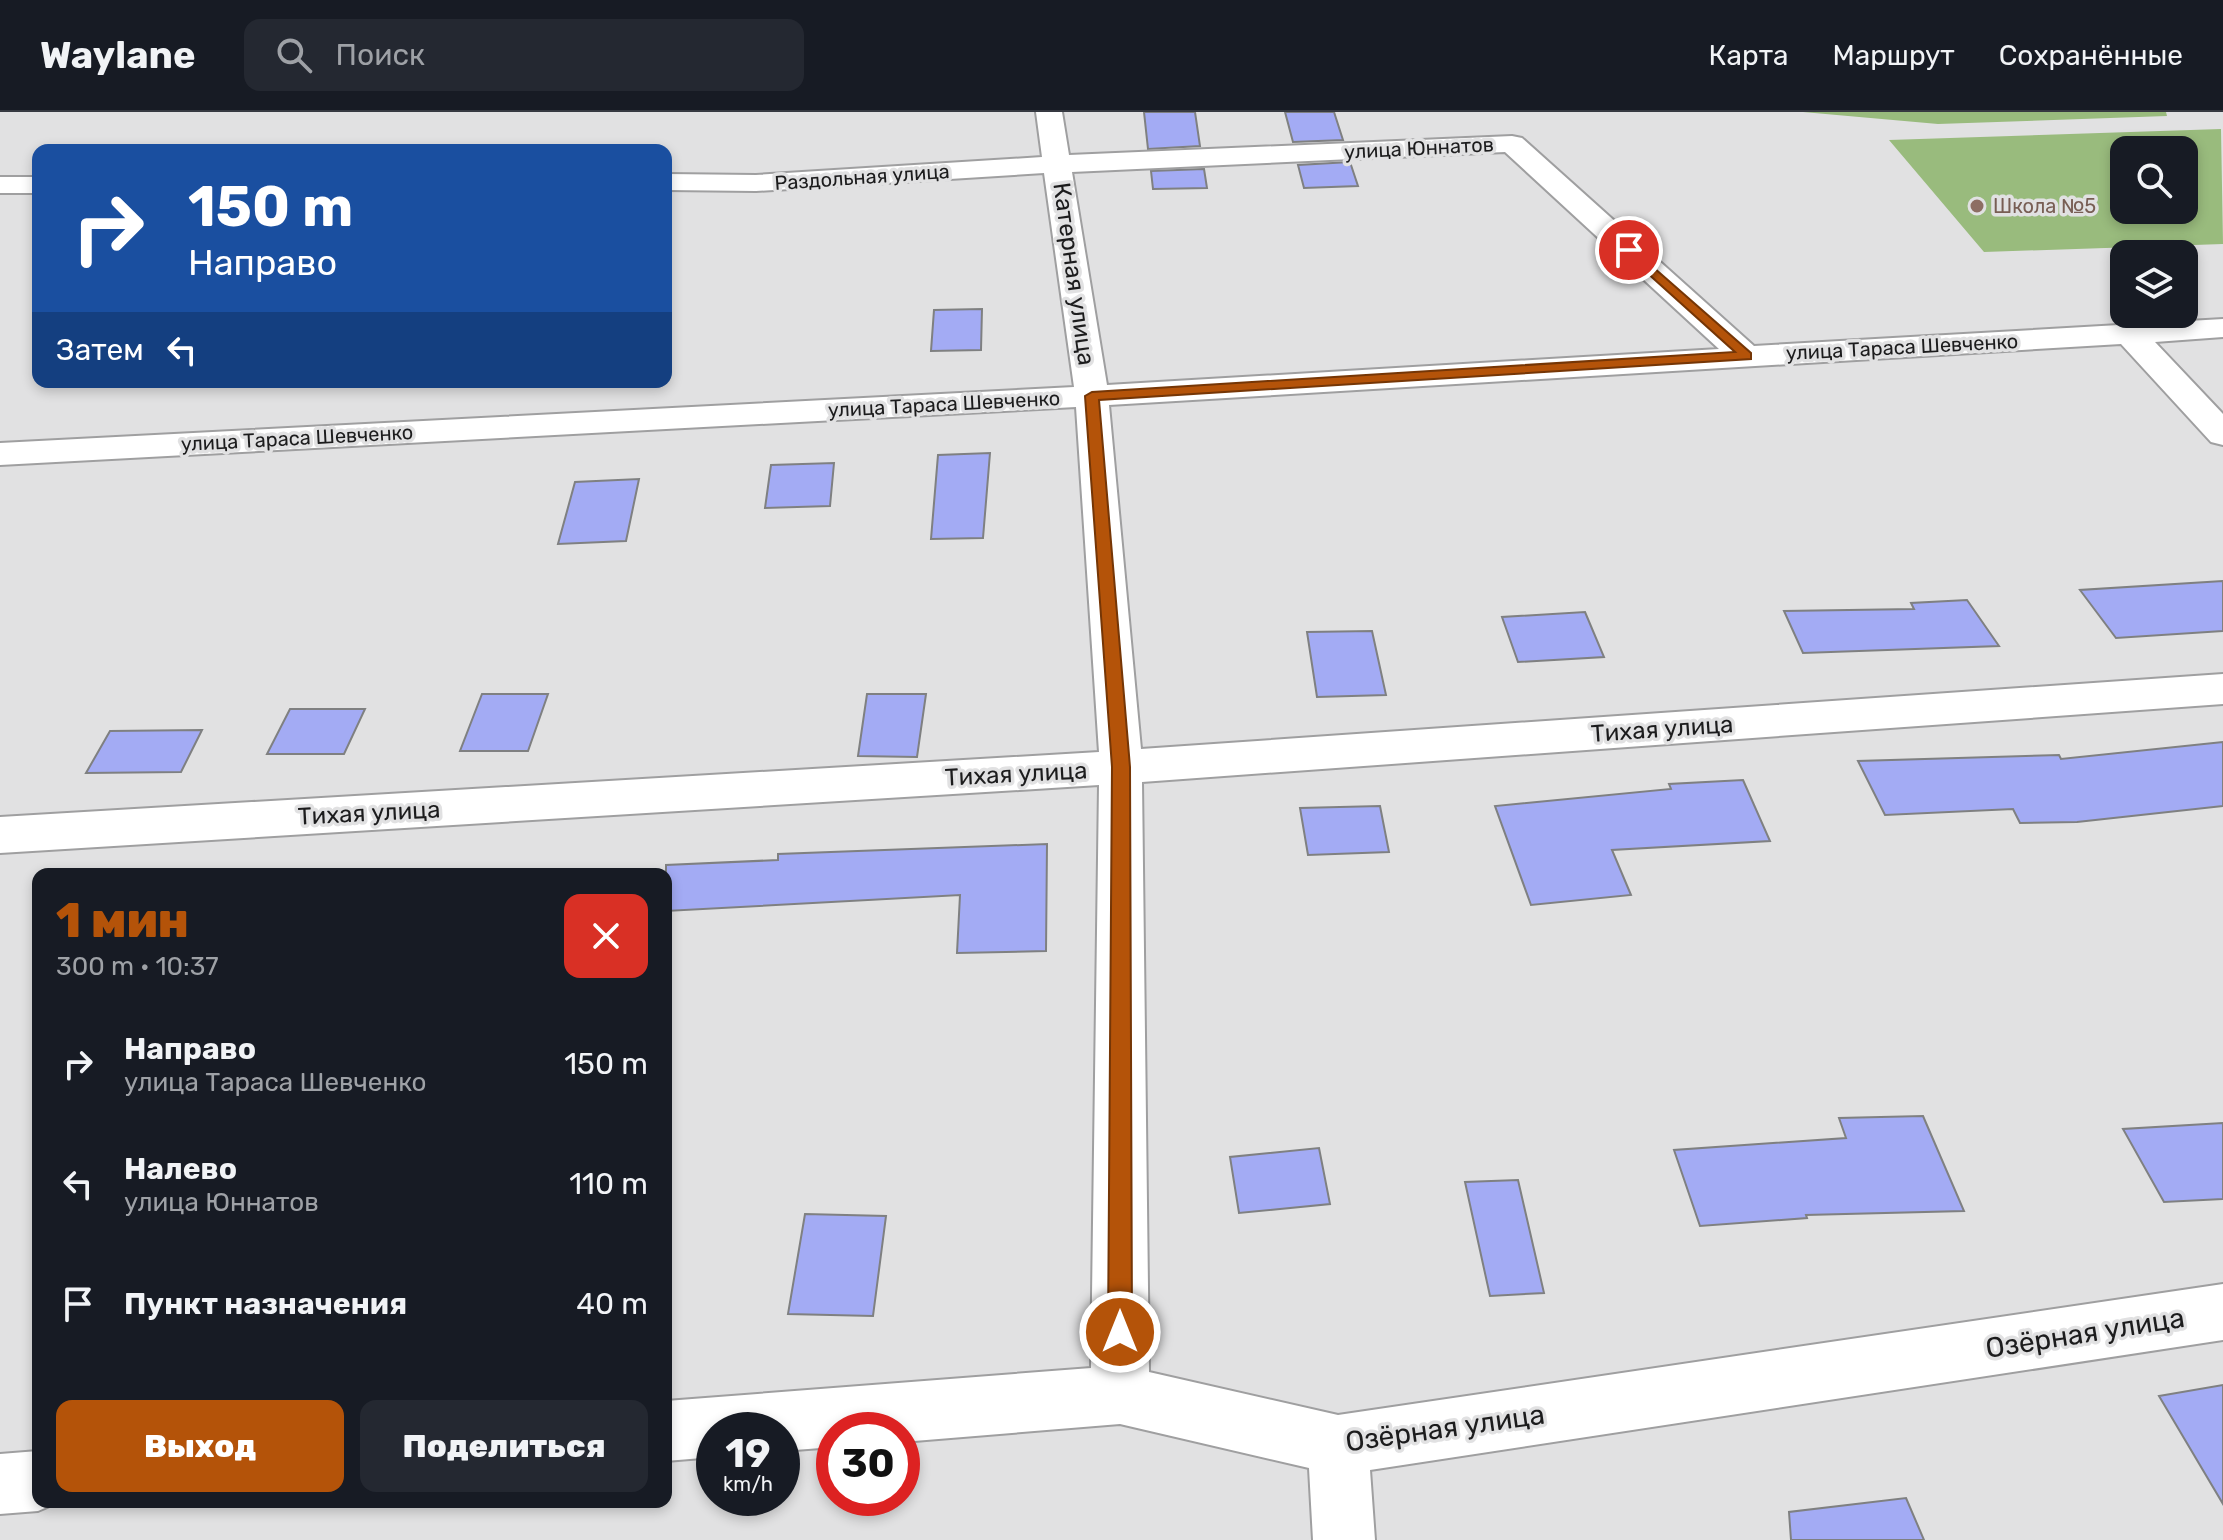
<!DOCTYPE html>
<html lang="ru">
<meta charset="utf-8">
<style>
:root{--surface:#171b24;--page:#242831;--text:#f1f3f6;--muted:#9ea1a6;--line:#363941;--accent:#b45309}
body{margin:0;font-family:Rubik,sans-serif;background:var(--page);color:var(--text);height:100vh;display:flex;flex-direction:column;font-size:30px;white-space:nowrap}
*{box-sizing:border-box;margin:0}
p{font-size:26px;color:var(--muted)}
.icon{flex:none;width:44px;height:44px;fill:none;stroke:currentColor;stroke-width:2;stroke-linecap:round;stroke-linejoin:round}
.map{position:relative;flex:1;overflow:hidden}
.sheet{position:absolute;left:32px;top:756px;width:640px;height:640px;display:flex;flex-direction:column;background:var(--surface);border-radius:16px;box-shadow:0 4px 12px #0003}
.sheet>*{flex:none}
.banner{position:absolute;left:32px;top:32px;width:640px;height:244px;border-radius:16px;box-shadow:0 4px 12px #0003;background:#1a4fa0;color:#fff;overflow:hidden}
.buttons{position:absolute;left:2110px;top:24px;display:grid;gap:16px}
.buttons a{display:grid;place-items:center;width:88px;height:88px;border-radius:16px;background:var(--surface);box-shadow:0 4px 12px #0003;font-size:40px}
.speed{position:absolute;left:696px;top:1300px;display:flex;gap:16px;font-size:40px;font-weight:700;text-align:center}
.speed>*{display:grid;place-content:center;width:104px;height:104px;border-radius:50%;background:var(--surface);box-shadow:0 4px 12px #0003;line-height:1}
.speed small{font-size:20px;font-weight:400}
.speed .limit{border:12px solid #d22;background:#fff;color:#111}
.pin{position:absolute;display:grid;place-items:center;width:68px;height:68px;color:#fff;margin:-34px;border:4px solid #fff;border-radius:50%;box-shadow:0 2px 8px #0007}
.me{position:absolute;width:88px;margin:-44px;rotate:0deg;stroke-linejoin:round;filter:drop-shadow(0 0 6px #0008)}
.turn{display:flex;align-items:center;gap:28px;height:168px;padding:0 24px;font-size:36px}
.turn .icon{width:104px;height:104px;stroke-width:2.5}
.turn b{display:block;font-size:56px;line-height:68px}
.then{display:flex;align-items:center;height:76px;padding:0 24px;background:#0003;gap:16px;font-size:30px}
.round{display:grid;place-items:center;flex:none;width:84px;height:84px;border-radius:16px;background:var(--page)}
.overview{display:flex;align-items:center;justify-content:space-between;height:136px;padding:0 24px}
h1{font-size:48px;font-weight:800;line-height:60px;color:var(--accent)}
.button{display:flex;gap:16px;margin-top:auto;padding:16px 24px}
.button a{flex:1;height:92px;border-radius:16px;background:var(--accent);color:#fff;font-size:32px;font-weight:800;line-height:92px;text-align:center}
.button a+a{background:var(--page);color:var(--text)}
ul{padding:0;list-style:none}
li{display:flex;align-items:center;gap:24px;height:120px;padding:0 24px}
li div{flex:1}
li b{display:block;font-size:30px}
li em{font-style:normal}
header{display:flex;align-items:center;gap:48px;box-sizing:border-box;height:112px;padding:0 40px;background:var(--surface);border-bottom:2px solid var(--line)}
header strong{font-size:38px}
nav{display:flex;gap:44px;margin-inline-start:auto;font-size:28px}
.search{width:560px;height:72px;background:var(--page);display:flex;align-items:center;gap:20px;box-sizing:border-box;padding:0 28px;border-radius:16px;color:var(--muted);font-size:30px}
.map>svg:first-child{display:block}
.green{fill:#99bb7d;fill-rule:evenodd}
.building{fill:#a3abf4;stroke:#7f8081;stroke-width:2}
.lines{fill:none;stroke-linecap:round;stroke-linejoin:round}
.street-casing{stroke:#9f9fa0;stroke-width:4}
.street{fill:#fff;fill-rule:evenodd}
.route{fill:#b45309;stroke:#753606;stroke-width:2}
.education-dot{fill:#8d6e63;stroke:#e1e1e2;stroke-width:3}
.labels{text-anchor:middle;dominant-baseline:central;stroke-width:7;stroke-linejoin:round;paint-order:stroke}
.far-street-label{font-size:20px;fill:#1c1c1d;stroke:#e1e1e2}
.far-education-label{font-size:20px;fill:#785e54;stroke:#e1e1e2;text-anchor:start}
.street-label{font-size:24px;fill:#1c1c1d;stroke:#e1e1e2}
.near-street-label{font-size:28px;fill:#1c1c1d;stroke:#e1e1e2}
</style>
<header>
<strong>Waylane</strong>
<div class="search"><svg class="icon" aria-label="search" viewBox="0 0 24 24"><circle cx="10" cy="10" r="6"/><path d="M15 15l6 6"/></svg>Поиск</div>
<nav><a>Карта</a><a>Маршрут</a><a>Сохранённые</a></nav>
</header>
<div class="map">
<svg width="2223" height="1428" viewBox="0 0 2223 1428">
<rect width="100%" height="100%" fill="#e1e1e2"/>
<path class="green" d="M1803 0H2166L2167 4 1938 12Z
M2221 17 2223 132 1984 140 1889 28ZM2124 38H2184V98H2124Z"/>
<path class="building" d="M1144 0H1195L1200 34 1148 37Z
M1285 0H1334L1343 28 1293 30Z
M1350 50 1358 74 1304 76 1298 53Z
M1204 57 1207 76 1153 77 1151 59Z
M982 197 981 238 931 239 934 198Z
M990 341 983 426 931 427 938 343Z
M834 351 830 394 765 396 771 353Z
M639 367 626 429 558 432 575 370Z
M2223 469V519L2116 526 2080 478Z
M1967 488 1999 534 1803 541 1784 499 1914 497 1911 491Z
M1585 500 1604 545 1518 550 1502 505Z
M1372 519 1386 583 1317 585 1307 520Z
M482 582H548L528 639H460Z
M867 582H926L917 645 858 644Z
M290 597H365L344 642H267Z
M202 618 181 660 86 661 110 619Z
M2223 630V694L2077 710 2020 711 2013 697 1885 703 1858 649 2059 643 2061 647Z
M1743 668 1770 729 1612 738 1631 783 1531 793 1495 694 1671 677 1669 672Z
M1380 694 1389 740 1308 743 1300 696Z
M1047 732 1046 839 957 841 960 783 666 799V753L778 748V742Z
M1923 1004 1964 1099 1806 1103 1807 1106 1700 1114 1674 1038 1846 1026 1839 1006Z
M2223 1011V1087L2164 1090 2123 1017Z
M1319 1036 1330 1092 1239 1101 1230 1045Z
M1518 1068 1544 1181 1490 1184 1465 1070Z
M805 1102 886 1104 873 1204 788 1202Z
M2223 1273V1392L2159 1284Z
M1906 1386 1924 1428H1791L1789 1400Z"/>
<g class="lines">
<defs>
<path id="street" d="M1036 0H1062L1069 43 1512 24 1522 26 1754 234 2223 207V225L2155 230 2223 302V333L2211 330 2121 232 1109 293 1141 637 2223 562V592L1142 670 1149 1260 1338 1303 2223 1172V1228L1370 1358 1375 1428H1313L1309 1356 1120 1312 902 1330V1318H834V1335L782 1339V1318H714V1345L666 1349V1289L1091 1256 1099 673 0 741V705L1099 640 1076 295 0 353V331L1074 275 1044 61 756 79 666 78V62L756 63 1042 45ZM1505 40 1719 237 1107 273 1072 60Z
M0 65H38V81H0Z
M38 1339V1390H59L38 1399 0 1402V1342Z"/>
</defs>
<use href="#street" class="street-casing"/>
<use href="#street" class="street"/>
</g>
<path class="route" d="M1629 134 1751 241V247L1099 288 1130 655 1132 1220 1128 1228 1120 1232 1112 1228 1108 1220 1112 655 1085 284 1092 280 1735 240 1625 141 1623 138Z"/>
<circle class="education-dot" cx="1977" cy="94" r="8"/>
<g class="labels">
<g class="far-street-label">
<text transform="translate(1419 36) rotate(-3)">улица Юннатов</text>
<text transform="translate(862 65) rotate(-4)">Раздольная улица</text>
<text transform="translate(1902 235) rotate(-3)">улица Тараса Шевченко</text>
<text transform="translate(944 292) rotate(-3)">улица Тараса Шевченко</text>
<text transform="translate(297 326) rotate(-3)">улица Тараса Шевченко</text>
</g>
<g class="far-education-label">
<text x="1993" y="94">Школа №5</text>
</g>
<g class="street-label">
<text transform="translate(1074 162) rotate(82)">Катерная улица</text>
<text transform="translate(1662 617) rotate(-4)">Тихая улица</text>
<text transform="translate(1016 662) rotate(-3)">Тихая улица</text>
<text transform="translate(369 701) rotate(-3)">Тихая улица</text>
</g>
<g class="near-street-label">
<text transform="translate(2085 1221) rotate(-9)">Озёрная улица</text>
<text transform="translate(1445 1316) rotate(-8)">Озёрная улица</text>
</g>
</g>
</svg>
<div class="buttons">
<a><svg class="icon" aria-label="search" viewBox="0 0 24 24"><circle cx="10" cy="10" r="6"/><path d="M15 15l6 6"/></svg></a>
<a><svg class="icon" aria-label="layers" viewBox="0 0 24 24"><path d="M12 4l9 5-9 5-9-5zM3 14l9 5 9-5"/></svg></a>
</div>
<div class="speed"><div>19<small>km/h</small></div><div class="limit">30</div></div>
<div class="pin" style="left:1629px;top:138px;background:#d93025"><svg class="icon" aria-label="arrive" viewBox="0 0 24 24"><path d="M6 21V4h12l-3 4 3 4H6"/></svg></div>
<svg class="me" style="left:1120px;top:1220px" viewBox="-20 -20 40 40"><circle r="17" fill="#b45309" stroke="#fff" stroke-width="3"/><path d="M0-11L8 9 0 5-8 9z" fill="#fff"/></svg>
<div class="banner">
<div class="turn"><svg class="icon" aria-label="right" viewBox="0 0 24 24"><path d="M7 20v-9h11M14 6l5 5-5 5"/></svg><div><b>150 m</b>Направо</div></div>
<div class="then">Затем<svg class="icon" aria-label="left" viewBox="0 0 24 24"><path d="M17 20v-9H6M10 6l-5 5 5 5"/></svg></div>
</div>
<section class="sheet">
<div class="overview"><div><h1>1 мин</h1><p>300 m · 10:37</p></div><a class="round" style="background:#d93025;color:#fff"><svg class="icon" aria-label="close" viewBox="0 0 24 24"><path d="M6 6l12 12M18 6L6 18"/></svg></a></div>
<ul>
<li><svg class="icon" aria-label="right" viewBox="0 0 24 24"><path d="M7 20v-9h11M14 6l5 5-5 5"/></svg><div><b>Направо</b><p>улица Тараса Шевченко</p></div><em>150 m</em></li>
<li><svg class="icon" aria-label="left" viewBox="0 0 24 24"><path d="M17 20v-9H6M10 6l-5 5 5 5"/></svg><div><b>Налево</b><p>улица Юннатов</p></div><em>110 m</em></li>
<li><svg class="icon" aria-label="arrive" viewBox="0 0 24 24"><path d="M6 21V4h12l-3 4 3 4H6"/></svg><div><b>Пункт назначения</b></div><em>40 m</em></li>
</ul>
<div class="button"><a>Выход</a><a>Поделиться</a></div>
</section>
</div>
